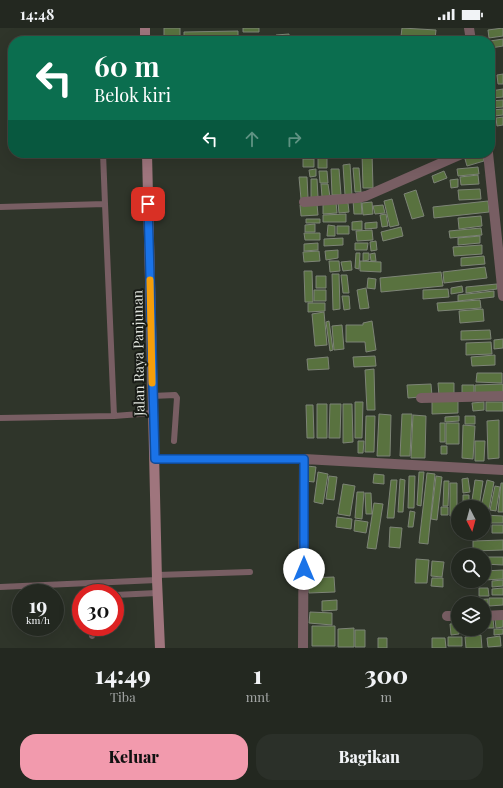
<!DOCTYPE html>
<html lang="id">
<style>
:root{--surface:#232820;--page:#2b3029;--text:#f1f3f6;--muted:#a3a6a5;--line:#40443e;--accent:#f29aad}
body{margin:0;font-family:"Playfair Display",serif;background:var(--page);color:var(--text);height:100vh;display:flex;flex-direction:column;font-size:15px;white-space:nowrap}
*{box-sizing:border-box;margin:0}
p{font-size:13px;color:var(--muted)}
.icon{flex:none;width:22px;height:22px;fill:none;stroke:currentColor;stroke-width:2;stroke-linecap:round;stroke-linejoin:round}
.map{position:relative;height:620px;overflow:hidden}
.panel{display:flex;flex-direction:column;background:var(--surface);flex:1}
.panel>*{flex:none}
.guide{position:absolute;left:8px;top:8px;width:487px;height:122px;border-radius:16px;box-shadow:0 4px 16px #0002,0 0 0 1px var(--line);background:#0b6e4f;color:#fff;overflow:hidden}
.needle{width:26px;rotate:174deg}
.buttons{position:absolute;left:451px;top:472px;display:grid;gap:8px}
.buttons a{display:grid;place-items:center;width:40px;height:40px;border-radius:50%;background:var(--surface);box-shadow:0 4px 16px #0002,0 0 0 1px var(--line);font-size:20px}
.speed{position:absolute;left:12px;top:556px;display:flex;gap:8px;font-size:20px;font-weight:700;text-align:center}
.speed>*{display:grid;place-content:center;width:52px;height:52px;border-radius:50%;background:var(--surface);box-shadow:0 4px 16px #0002,0 0 0 1px var(--line);line-height:1}
.speed small{font-size:10px;font-weight:400}
.speed .limit{border:6px solid #d22;background:#fff;color:#111}
.pin{position:absolute;display:grid;place-items:center;width:34px;height:34px;color:#fff;margin:-17px;border-radius:8px;box-shadow:0 2px 6px #0006}
.me{position:absolute;width:44px;margin:-22px;rotate:0deg;stroke-linejoin:round;filter:drop-shadow(0 0 3px #0008)}
.turn{display:flex;align-items:center;gap:14px;height:84px;padding:0 20px;font-size:18px}
.turn .icon{width:52px;height:52px;stroke-width:2.5}
.turn b{display:block;font-size:28px;line-height:34px}
.lanes{display:flex;align-items:center;height:38px;padding:0 20px;background:#0003;justify-content:center;gap:20px;direction:ltr}
.lanes .off{opacity:.35}
.eta{display:flex;justify-content:space-evenly;align-items:center;height:68px;text-align:center}
.eta b{font-size:24px;font-weight:800;line-height:28px}
.primary-button{display:flex;gap:8px;margin-top:auto;padding:8px 20px}
.primary-button a{flex:1;height:46px;border-radius:16px;background:var(--accent);color:#111;font-size:16px;font-weight:800;line-height:46px;text-align:center}
.primary-button a+a{background:var(--page);color:var(--text)}
.status{display:flex;justify-content:space-between;align-items:center;height:28px;padding:0 20px;background:var(--surface);direction:ltr}
.status svg{height:11px;fill:currentColor}
.map>svg:first-child{display:block}
.building{fill:#59723f;stroke:#7d8476}
.lines{fill:none;stroke-linecap:round;stroke-linejoin:round}
.service{stroke:#785e63;stroke-width:6}
.minor{stroke:#785e63;stroke-width:10}
.secondary{stroke:#9f757d;stroke-width:10}
.route-casing{stroke:#114b97;stroke-width:10}
.route{stroke:#1a73e8;stroke-width:7}
.slow{stroke:#f59e0b;stroke-width:7}
.labels{text-anchor:middle;dominant-baseline:central;stroke-width:4;stroke-linejoin:round;paint-order:stroke}
.street-label{font-size:14px;fill:#e0e4dd;stroke:#191c17}
</style>
<div class="status"><b>14:48</b><svg viewBox="0 0 49 12"><path d="M0 12V9h3v3zM5 12V6h3v6zM10 12V3h3v9zM15 12V0h3v12zM26 1h20v11H26zM47 4h2v5h-2z"/></svg></div>
<div class="map">
<svg width="503" height="620" viewBox="0 0 503 620">
<rect width="100%" height="100%" fill="#2f352a"/>
<path class="building" d="M164 0H180V11H164Z
M243 0H259V4H243Z
M402 0 436 2 435 11 401 8Z
M503 0V8L489 10 488 2Z
M238 3V13H184V4Z
M289 6V13H276V7Z
M503 11V18L491 20 490 13Z
M503 46V56H498L497 47Z
M503 61V69L492 70 491 63Z
M503 72V79L490 80V73Z
M503 81V87L494 88 493 82Z
M503 89V97L497 98 496 90Z
M362 125H372L373 160H363Z
M482 125 484 133 467 138 465 131Z
M318 130H327V140H318Z
M303 131H314V139H303Z
M350 136 352 167H345L343 137Z
M478 139 479 146 458 148 457 141Z
M353 140H359L361 164H355Z
M316 141V148L310 149 309 142Z
M331 141H339L341 167H332Z
M319 143H327L328 155H320Z
M444 143 447 150 434 155 432 148Z
M478 147 479 156 461 157 460 149Z
M299 149H307L308 170 301 171Z
M311 151H317L318 169 311 170Z
M458 151V159L451 160 450 152Z
M321 156H328L330 169H322Z
M480 161 481 171 459 172 458 162Z
M416 162 424 188 412 191 404 166Z
M392 171 399 197 390 199 384 173Z
M353 172H361L362 186H354Z
M488 173 489 184 434 190 433 179Z
M336 174 337 185 323 186V175Z
M372 174 373 186 363 187 362 175Z
M338 175H348L349 184 339 185Z
M317 176 318 187 301 188 300 177Z
M383 177 385 185 375 186 373 178Z
M346 186V194H323V187Z
M386 186 388 198 382 199 380 187Z
M481 188 482 198 459 201 458 190Z
M306 191H320V195H306Z
M362 193V202H352V194Z
M377 194V200L365 201V195Z
M315 196V204H305V197Z
M328 197 335 198V208H327Z
M337 198H349V206H337Z
M401 199 403 208 383 213 381 204Z
M481 200 482 207 450 210 449 203Z
M372 202 373 212 357 213 356 203Z
M304 205H320V212H305Z
M480 208V215L458 217V210Z
M343 210V217L324 218V211Z
M376 213 377 222 371 223 370 214Z
M318 215V222L304 223V216Z
M355 215H368L367 222H355Z
M482 217V226L454 228 453 219Z
M338 222V230L326 232 325 223Z
M319 223 320 233 304 234 303 224Z
M356 225H360L359 241 355 240Z
M363 225H369V232L363 233Z
M375 225 376 233H371L370 226Z
M484 228 485 236 461 238V230Z
M329 233H339L340 243 330 244Z
M351 233 352 242 343 243 341 234Z
M360 233 381 234V244L360 243Z
M485 239 487 250 444 255 443 244Z
M304 243H312L313 274H305Z
M441 244 443 258 381 264 380 250Z
M332 246H339L340 281 333 282Z
M341 247H347L349 265H343Z
M316 248H326V260H316Z
M368 250 376 251 375 261 367 260Z
M497 256V261L466 265V259Z
M462 258 463 264 451 266V260Z
M366 260 369 280 360 281 357 262Z
M448 261 449 269 423 271V262Z
M314 262H326V273H314Z
M494 263V269L458 273V267Z
M342 268H349L350 281 344 282Z
M480 272 481 280 438 283 437 275Z
M308 275H325V283L308 284Z
M483 281 484 293 460 295 459 283Z
M324 284 327 317 315 318 312 286Z
M329 293 333 322 330 323 326 294Z
M372 293 376 322 366 324 365 314H346V297H363V295Z
M342 297 344 321 334 322 332 298Z
M490 302 491 311 461 312V303Z
M503 311V320L494 321V312Z
M491 314 492 326 466 327V315Z
M495 327V337L472 338 471 329Z
M375 328 376 338 354 339 353 329Z
M328 329 329 341 308 342 307 331Z
M374 341 375 382H367L365 342Z
M477 345H502V355L476 354Z
M438 355H454V367L439 368Z
M431 356 432 368 408 370 407 357Z
M503 356V366L475 367V357Z
M462 357H474V367H462Z
M432 373H458V385L432 386Z
M355 374H363L362 410H355Z
M484 374V382L473 383 472 375Z
M486 374H503V383H486Z
M317 376H327V410H317Z
M330 376H341L340 410H329Z
M343 376H352L353 414 343 415Z
M306 377H313L314 410H307Z
M379 386 391 387 390 428H377Z
M402 386H412L410 428H400Z
M413 387 426 388 425 430H411Z
M366 388H375L374 424H365Z
M459 388V393L445 394V389Z
M465 388H475V396H465Z
M499 392V430L488 431 487 393Z
M440 395H445V414H440Z
M446 395H459V416H446Z
M463 397 475 398 473 431 462 430Z
M358 413H364L363 425H358Z
M475 413H485L484 433H475Z
M441 418H447V426H441Z
M307 438 316 439 314 454 305 453Z
M318 444 328 446 323 476 314 474Z
M419 444H424L421 478 417 477Z
M427 445 435 446 428 516 419 515Z
M374 446 384 447V456L373 455Z
M329 448 337 449 334 472 326 471Z
M409 448H415L414 480H408Z
M436 448 442 449 437 492 431 491Z
M468 450 470 464 463 465 462 451Z
M400 451 405 452 403 484H398Z
M391 452H397L394 490H387Z
M475 452 483 453 479 479H471Z
M487 452 494 454 489 481 481 479Z
M444 453H449L448 478H443Z
M450 455H457V488H450Z
M501 455H503V484H498Z
M343 456 355 458 350 488 338 486Z
M495 458 500 459 496 483 490 482Z
M357 464H364L362 491 355 490Z
M365 465H371L372 486H366Z
M463 467H469V479H463Z
M374 475 383 476 376 521 367 520Z
M441 479H448V487H441Z
M410 483 415 484 413 499H408Z
M484 487 503 488V495H484Z
M337 489 352 491 351 501 336 499Z
M355 492 368 494 366 505 354 503Z
M492 497H503V505H492Z
M390 499 402 500 400 520 389 519Z
M503 512V522L473 523V513Z
M484 529H503V537L484 536Z
M416 531 429 532 427 555H415Z
M432 533 444 534 442 549 431 548Z
M503 542V551L484 552V543Z
M334 549 335 564 309 565 308 550Z
M432 550H443V559L431 558Z
M503 552V558L492 559V553Z
M479 560H488L489 568H479Z
M503 560V567H492V561Z
M489 570H503V577L489 578Z
M488 571V584H484V575H472V572Z
M337 572V582L322 583V573Z
M310 584 332 585V597L309 595Z
M503 590V599L496 600 495 591Z
M493 591 494 600H486L485 592Z
M458 595 459 606 451 607 450 596Z
M312 598H335V618H312Z
M354 600V619H338V601Z
M461 601H475V605H461Z
M494 601H503V606L494 607Z
M355 602H365V619H355Z
M481 607 482 620H466L465 609Z
M500 608 501 618 488 619 487 610Z
M448 609H462V618H448Z
M378 610H387V620H378Z
M432 610H445L446 620H432Z"/>
<g class="lines">
<path class="service" d="M103 125 105 176
M0 179 105 176 114 388
M152 368 175 367 177 370 174 413
M0 390 114 388 153 385
M157 547 250 544
M0 559 157 552
M115 567 157 565
M91 599 92 608"/>
<path class="minor" d="M469 0 471 13
M488 125 503 268
M304 174 357 170 366 168 464 125
M421 370 503 368
M155 431H304L503 442
M447 588H458
M484 588 503 587
M303 620 304 431"/>
<path class="secondary" d="M145 0V13
M147 125 157 552 160 620"/>
</g>
<g class="lines">
<defs>
<path id="route" d="M148 176 155 431H304V541"/>
</defs>
<use href="#route" class="route-casing"/>
<use href="#route" class="route"/>
<path class="slow" d="M150 252 152 355"/>
</g>
<g class="labels">
<g class="street-label">
<text transform="translate(138 325) rotate(-91)">Jalan Raya Panjunan</text>
</g>
</g>
</svg>
<div class="buttons">
<a><svg class="needle" viewBox="-14 -14 28 28"><path d="M0-13l5 13h-10z" fill="#e53935"/><path d="M0 13l5-13h-10z" fill="#a3a6a5"/></svg></a>
<a><svg class="icon" aria-label="search" viewBox="0 0 24 24"><circle cx="10" cy="10" r="6"/><path d="M15 15l6 6"/></svg></a>
<a><svg class="icon" aria-label="layers" viewBox="0 0 24 24"><path d="M12 4l9 5-9 5-9-5zM3 14l9 5 9-5"/></svg></a>
</div>
<div class="speed"><div>19<small>km/h</small></div><div class="limit">30</div></div>
<div class="pin" style="left:148px;top:176px;background:#d93025"><svg class="icon" aria-label="arrive" viewBox="0 0 24 24"><path d="M6 21V4h12l-3 4 3 4H6"/></svg></div>
<svg class="me" style="left:304px;top:541px" viewBox="-20 -20 40 40"><circle r="19" fill="#fff"/><path d="M0-13L10 11 0 6-10 11z" fill="#1a73e8"/></svg>
<div class="guide">
<div class="turn"><svg class="icon" aria-label="left" viewBox="0 0 24 24"><path d="M17 20v-9H6M10 6l-5 5 5 5"/></svg><div><b>60 m</b>Belok kiri</div></div>
<div class="lanes"><svg class="icon" aria-label="left" viewBox="0 0 24 24"><path d="M17 20v-9H6M10 6l-5 5 5 5"/></svg><svg class="icon off" aria-label="ahead" viewBox="0 0 24 24"><path d="M12 20V5M6 11l6-6 6 6"/></svg><svg class="icon off" aria-label="right" viewBox="0 0 24 24"><path d="M7 20v-9h11M14 6l5 5-5 5"/></svg></div>
</div>
</div>
<section class="panel">
<div class="eta">
<div><b>14:49</b><p>Tiba</p></div>
<div><b>1</b><p>mnt</p></div>
<div><b>300</b><p>m</p></div>
</div>
<div class="primary-button"><a>Keluar</a><a>Bagikan</a></div>
</section>
